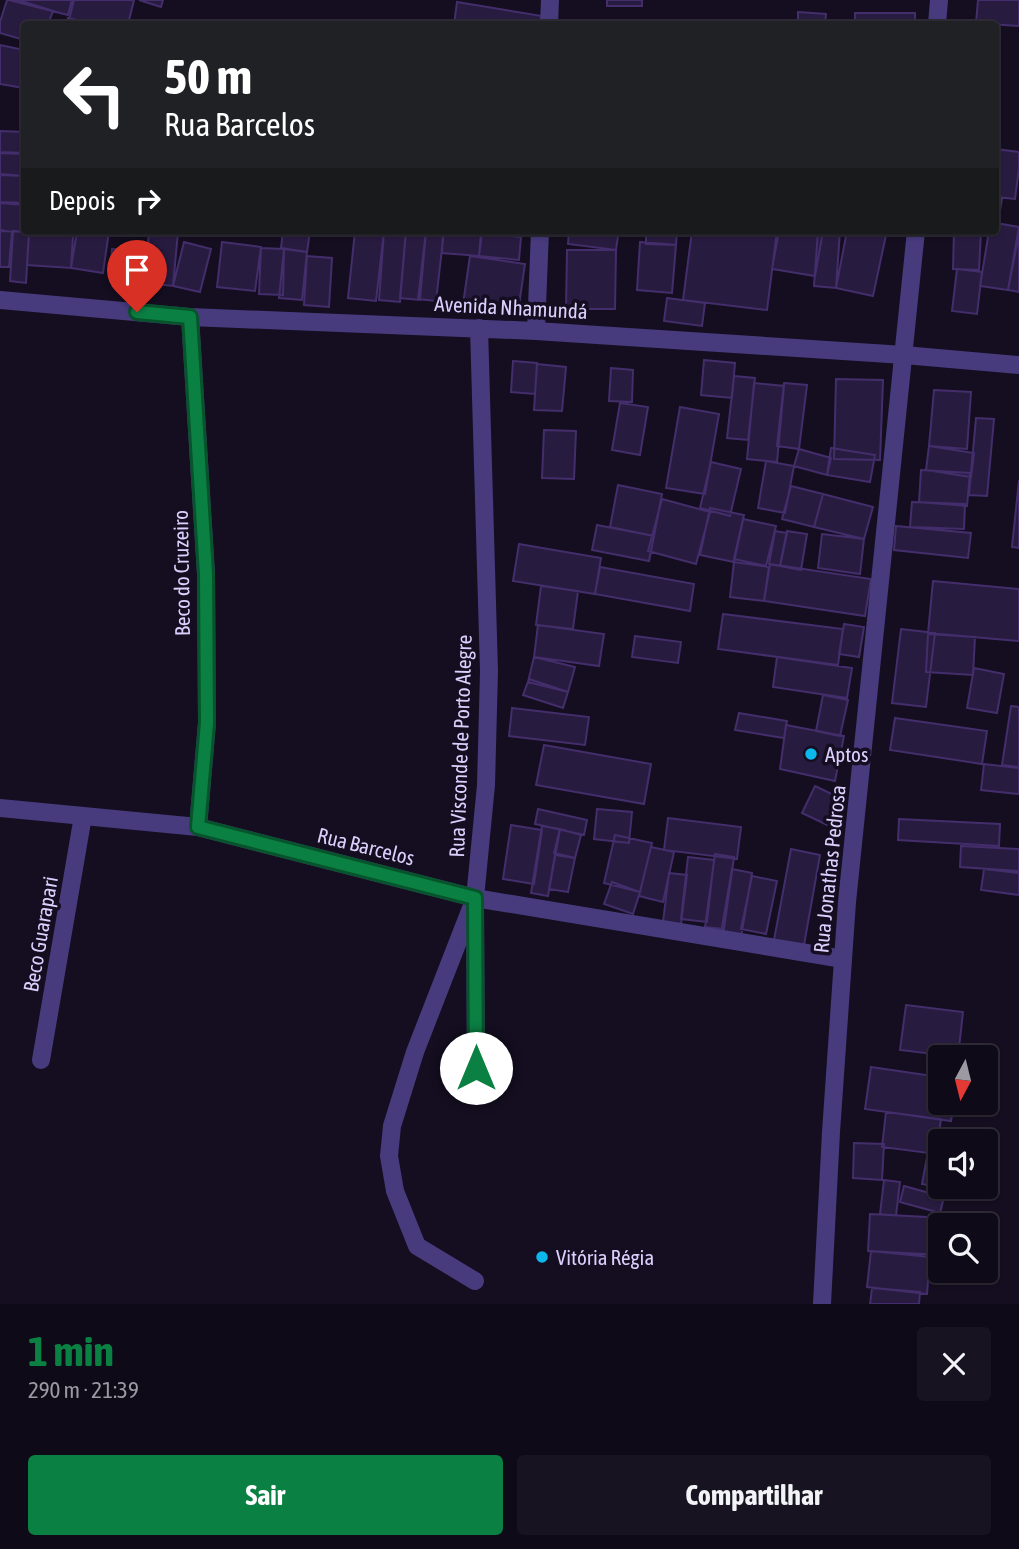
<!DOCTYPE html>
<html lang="pt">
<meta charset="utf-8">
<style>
:root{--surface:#0f0a18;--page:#181321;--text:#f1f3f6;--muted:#9b9aa2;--line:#2f2b37;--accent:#0b8043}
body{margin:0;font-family:"Asap Condensed",sans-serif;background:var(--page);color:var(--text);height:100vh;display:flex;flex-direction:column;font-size:26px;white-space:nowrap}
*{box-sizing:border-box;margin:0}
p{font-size:23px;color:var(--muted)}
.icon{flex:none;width:38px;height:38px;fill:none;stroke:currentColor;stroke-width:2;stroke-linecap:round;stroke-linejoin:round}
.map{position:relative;height:1304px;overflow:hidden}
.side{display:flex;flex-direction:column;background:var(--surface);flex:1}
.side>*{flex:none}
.hud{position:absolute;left:21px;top:21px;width:978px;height:214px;border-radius:7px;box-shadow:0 2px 5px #0004,0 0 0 2px var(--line);background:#202124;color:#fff;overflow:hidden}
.needle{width:46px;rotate:187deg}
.fabs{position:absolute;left:928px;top:1045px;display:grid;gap:14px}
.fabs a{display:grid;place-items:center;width:70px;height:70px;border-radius:7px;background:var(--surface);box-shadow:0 2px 5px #0004,0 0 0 2px var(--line);font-size:35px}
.pin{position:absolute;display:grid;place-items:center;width:60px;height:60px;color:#fff;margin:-72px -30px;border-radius:50% 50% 50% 0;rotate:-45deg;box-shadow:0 0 7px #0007}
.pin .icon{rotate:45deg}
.me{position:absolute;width:77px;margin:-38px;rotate:0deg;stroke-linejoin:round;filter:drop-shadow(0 0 5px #0008)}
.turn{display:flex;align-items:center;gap:24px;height:147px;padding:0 28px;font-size:32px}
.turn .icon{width:91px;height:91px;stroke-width:2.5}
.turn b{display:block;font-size:49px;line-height:60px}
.then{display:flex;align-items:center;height:66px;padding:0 28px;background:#0003;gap:14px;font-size:26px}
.round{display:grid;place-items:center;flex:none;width:74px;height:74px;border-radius:7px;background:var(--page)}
.head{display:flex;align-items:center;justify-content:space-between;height:119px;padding:0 28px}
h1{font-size:42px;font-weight:700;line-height:52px;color:var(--accent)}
.action{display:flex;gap:14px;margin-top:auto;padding:14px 28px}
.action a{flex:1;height:80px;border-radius:7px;background:var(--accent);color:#fff;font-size:28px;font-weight:700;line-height:80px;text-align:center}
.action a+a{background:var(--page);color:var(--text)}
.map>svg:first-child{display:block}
.building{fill:#281b40;stroke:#432e6b;stroke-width:2}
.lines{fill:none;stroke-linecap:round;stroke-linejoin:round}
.minor{stroke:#473b7d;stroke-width:18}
.tertiary{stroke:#473b7d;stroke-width:18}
.route-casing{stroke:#07532c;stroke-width:18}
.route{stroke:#0b8043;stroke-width:12}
.poi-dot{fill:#0cb7ec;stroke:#140e20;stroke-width:2.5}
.labels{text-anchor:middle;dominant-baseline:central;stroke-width:7;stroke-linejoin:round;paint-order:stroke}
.street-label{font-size:21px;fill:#dbd0fd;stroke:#140e20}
.poi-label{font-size:21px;fill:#dbd0fd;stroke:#140e20;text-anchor:start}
</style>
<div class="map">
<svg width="1019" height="1304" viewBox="0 0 1019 1304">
<rect width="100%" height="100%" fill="#140e20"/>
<path class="building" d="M7 0H18L53 11 48 24H24V40L0 33V22Z
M9 0H72L68 15Z
M74 0H134L128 24H90L69 20Z
M139 0H163L161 7Z
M607 0H642V6H607Z
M978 0H1019V26L976 23Z
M457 2 542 16 541 24H454Z
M798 12 826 14 825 24H798Z
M855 13H915V24H855Z
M68 18 95 24H66Z
M0 45 24 50V88L0 84Z
M0 131 24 132V153L0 152Z
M996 149 1019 152V168L1015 199 996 197Z
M0 153 24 154V176L0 175Z
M0 174 24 176V205L0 203Z
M996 197 1002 198 998 224 996 223Z
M0 202 24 203V231L29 232 0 231Z
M996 223 1019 227 1008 290 980 286 989 231H996Z
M0 230 12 232 9 267H0Z
M13 231 29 232 26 283 10 281Z
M77 231H109L103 273 71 268Z
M149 231 178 232 173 286 145 283Z
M283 231H310L307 252 281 248Z
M355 231H384L376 301 348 298Z
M384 231H406L400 302 379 300Z
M406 231H426L420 300 400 298Z
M426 231H444L436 301 418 299Z
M443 231 481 233 479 256 442 253Z
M565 231H618V236L565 233Z
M569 231 618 236 616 250 568 244Z
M646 231H677L676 245 646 244Z
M692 231H777L767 310 683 300Z
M779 231H823L815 276 772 269Z
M818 231H840L836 288 814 286Z
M847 231H869L886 235 873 296 836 288Z
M954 231H981L979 270 953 269Z
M482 233 521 237 519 260 479 256Z
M29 234 73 236 71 268 27 265Z
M1019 234V292L1008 290Z
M184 242 211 249 200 292 173 286Z
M222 242 261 247 255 291 217 287Z
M640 242 676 245 672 293 637 290Z
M261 248 284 249 283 295 259 294Z
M112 249 147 251 145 283 110 281Z
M284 249 307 252 302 300 279 298Z
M567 250H616L615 309H566Z
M307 256 332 258 329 307 304 305Z
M470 256 525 264 518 312 463 304Z
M957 269 982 272 977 314 952 311Z
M667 298 705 303 702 326 664 321Z
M704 360 735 363 732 398 701 395Z
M513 361 537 363 535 394 511 392Z
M537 364 566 367 562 411 534 410Z
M611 368 633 370 632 402 609 401Z
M734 376 755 378 748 440 727 438Z
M836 379 883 380 880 460 834 459Z
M754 383 784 386 777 462 747 459Z
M784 383 807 385 799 449 777 446Z
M934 390 971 392 967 449 929 446Z
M620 403 648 407 640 455 612 450Z
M680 407 719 414 705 494 666 488Z
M976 418 994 419 987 496 969 495Z
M544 430 576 431 574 479 542 478Z
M929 446 974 453 971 477 926 470Z
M831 448 875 455 870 482 827 475Z
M799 449 831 458 827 475 794 466Z
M766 461 794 466 785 513 758 508Z
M711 462 741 469 730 516 700 508Z
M921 470 970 473 967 506 919 502Z
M1019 480V548L1012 547Z
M618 485 662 494 654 536 610 527Z
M791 486 823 494 814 527 782 519Z
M823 494 873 507 864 539 814 527Z
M662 499 710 512 696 564 648 551Z
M912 502 965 504 964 529 910 527Z
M710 508 744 515 734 562 700 555Z
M743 519 776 526 766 566 734 559Z
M597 525 654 536 649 561 592 550Z
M896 526 971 533 968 558 894 550Z
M775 531 787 533 780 566 769 564Z
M787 531 807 534 801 570 780 566Z
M822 534 864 539 860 574 818 568Z
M519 544 601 558 595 594 513 581Z
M734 562 769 567 764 601 730 597Z
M770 564 871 579 865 616 764 601Z
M600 567 694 584 690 611 595 594Z
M933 581 1019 589V641L928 633Z
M541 586 578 591 573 629 536 625Z
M723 614 843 629 838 665 718 649Z
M844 624 864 627 859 657 839 654Z
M538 625 604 634 599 666 534 657Z
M901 629 935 633 926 707 892 703Z
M928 634 975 637 973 675 926 672Z
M635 636 681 642 678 663 632 657Z
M534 657 575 667 568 692 528 682Z
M777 657 852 668 847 698 773 687Z
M974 668 1004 674 997 713 967 708Z
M529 679 568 692 563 708 523 695Z
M823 695 848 700 840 736 816 731Z
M1011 706 1019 707V767L1002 765Z
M512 708 589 717 585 745 509 736Z
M739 713 787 721 784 738 735 730Z
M895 718 987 731 982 764 890 750Z
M786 725 844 736 835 781 780 769Z
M544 745 651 764 644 804 536 785Z
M984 764 1019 768V794L981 790Z
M815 786 840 798 827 825 802 813Z
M538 809 587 820 584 835 535 824Z
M597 809 632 812 629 843 594 839Z
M668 818 741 827 737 859 664 850Z
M899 819 1000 824 999 846 898 840Z
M511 825 542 830 534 884 503 879Z
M542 826 560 829 548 896 531 893Z
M560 829 581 835 575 858 554 853Z
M615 835 652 843 640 892 604 883Z
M961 846 1019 849V871L960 867Z
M651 847 674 852 663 902 639 896Z
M791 849 820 855 804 945 774 940Z
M715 854 734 857 724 929 705 927Z
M555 855 575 858 568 892 549 889Z
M688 857 714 860 707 922 681 919Z
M732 869 752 873 741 937 721 933Z
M984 869 1019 873V895L981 890Z
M669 873 687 875 681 924 663 922Z
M752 876 777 881 766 934 741 929Z
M612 882 640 892 633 914 604 904Z
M906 1005 963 1012 958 1057 900 1050Z
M871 1067 940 1077V1102H954L951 1121 865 1109Z
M886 1112 941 1119 936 1154 882 1147Z
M854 1143 884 1144 882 1180 853 1178Z
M928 1152 940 1154V1186H978L976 1195 922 1184Z
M884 1180 900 1182 896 1216 880 1214Z
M904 1186 944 1197 940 1213 900 1202Z
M870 1214 964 1219V1225H940V1255L868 1251Z
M871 1251 930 1257 927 1294 867 1287Z
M872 1288 920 1292 919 1304H870Z"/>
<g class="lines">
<path class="minor" d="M549 24 550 0
M0 300 190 317 536 331 904 355 1019 365
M190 317 206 574 207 723 198 827
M536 331 540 231
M0 808 198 827 475 898 843 959
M475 908 476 1068
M41 1060 83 816
M475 1281 417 1246 395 1191 389 1156 392 1126 415 1052 475 898 486 785 489 671 479 328"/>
<path class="tertiary" d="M937 24 939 0
M822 1304 831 1132 847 902 916 231"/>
</g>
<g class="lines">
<defs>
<path id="route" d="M137 312 190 317 206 574 207 723 198 827 475 898 476 1068"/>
</defs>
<use href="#route" class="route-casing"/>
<use href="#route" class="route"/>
</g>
<g class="poi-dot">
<circle cx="811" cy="754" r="7"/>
<circle cx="542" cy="1257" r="7"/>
</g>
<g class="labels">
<g class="street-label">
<text transform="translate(511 307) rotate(3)">Avenida Nhamundá</text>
<text transform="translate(181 573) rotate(-91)">Beco do Cruzeiro</text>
<text transform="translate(460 746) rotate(-88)">Rua Visconde de Porto Alegre</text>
<text transform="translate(366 846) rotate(14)">Rua Barcelos</text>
<text transform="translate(829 869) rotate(-84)">Rua Jonathas Pedrosa</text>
<text transform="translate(40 934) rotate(-80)">Beco Guarapari</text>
</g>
<g class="poi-label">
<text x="825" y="754">Aptos</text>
<text x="556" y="1257">Vitória Régia</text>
</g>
</g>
</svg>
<div class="fabs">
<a><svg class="needle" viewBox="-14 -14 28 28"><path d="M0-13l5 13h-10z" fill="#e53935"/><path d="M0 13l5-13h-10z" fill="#9b9aa2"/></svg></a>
<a><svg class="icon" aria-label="sound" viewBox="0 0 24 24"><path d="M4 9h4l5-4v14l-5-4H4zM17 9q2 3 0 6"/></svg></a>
<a><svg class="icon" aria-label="search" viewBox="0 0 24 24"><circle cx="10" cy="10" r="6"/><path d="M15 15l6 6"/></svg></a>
</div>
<div class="pin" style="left:137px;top:312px;background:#d93025"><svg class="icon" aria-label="arrive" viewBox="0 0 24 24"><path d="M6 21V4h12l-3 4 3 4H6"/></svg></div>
<svg class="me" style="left:476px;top:1068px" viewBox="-20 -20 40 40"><circle r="19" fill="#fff"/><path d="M0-13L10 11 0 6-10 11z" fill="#0b8043"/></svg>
<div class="hud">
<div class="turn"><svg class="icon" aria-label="left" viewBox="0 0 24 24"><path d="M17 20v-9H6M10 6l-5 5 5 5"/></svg><div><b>50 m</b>Rua Barcelos</div></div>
<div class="then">Depois<svg class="icon" aria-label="right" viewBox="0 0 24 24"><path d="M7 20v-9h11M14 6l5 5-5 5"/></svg></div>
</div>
</div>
<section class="side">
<div class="head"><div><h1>1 min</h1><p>290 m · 21:39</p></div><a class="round"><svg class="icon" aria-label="close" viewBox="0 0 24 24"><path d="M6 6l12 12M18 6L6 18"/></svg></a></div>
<div class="action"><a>Sair</a><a>Compartilhar</a></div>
</section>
